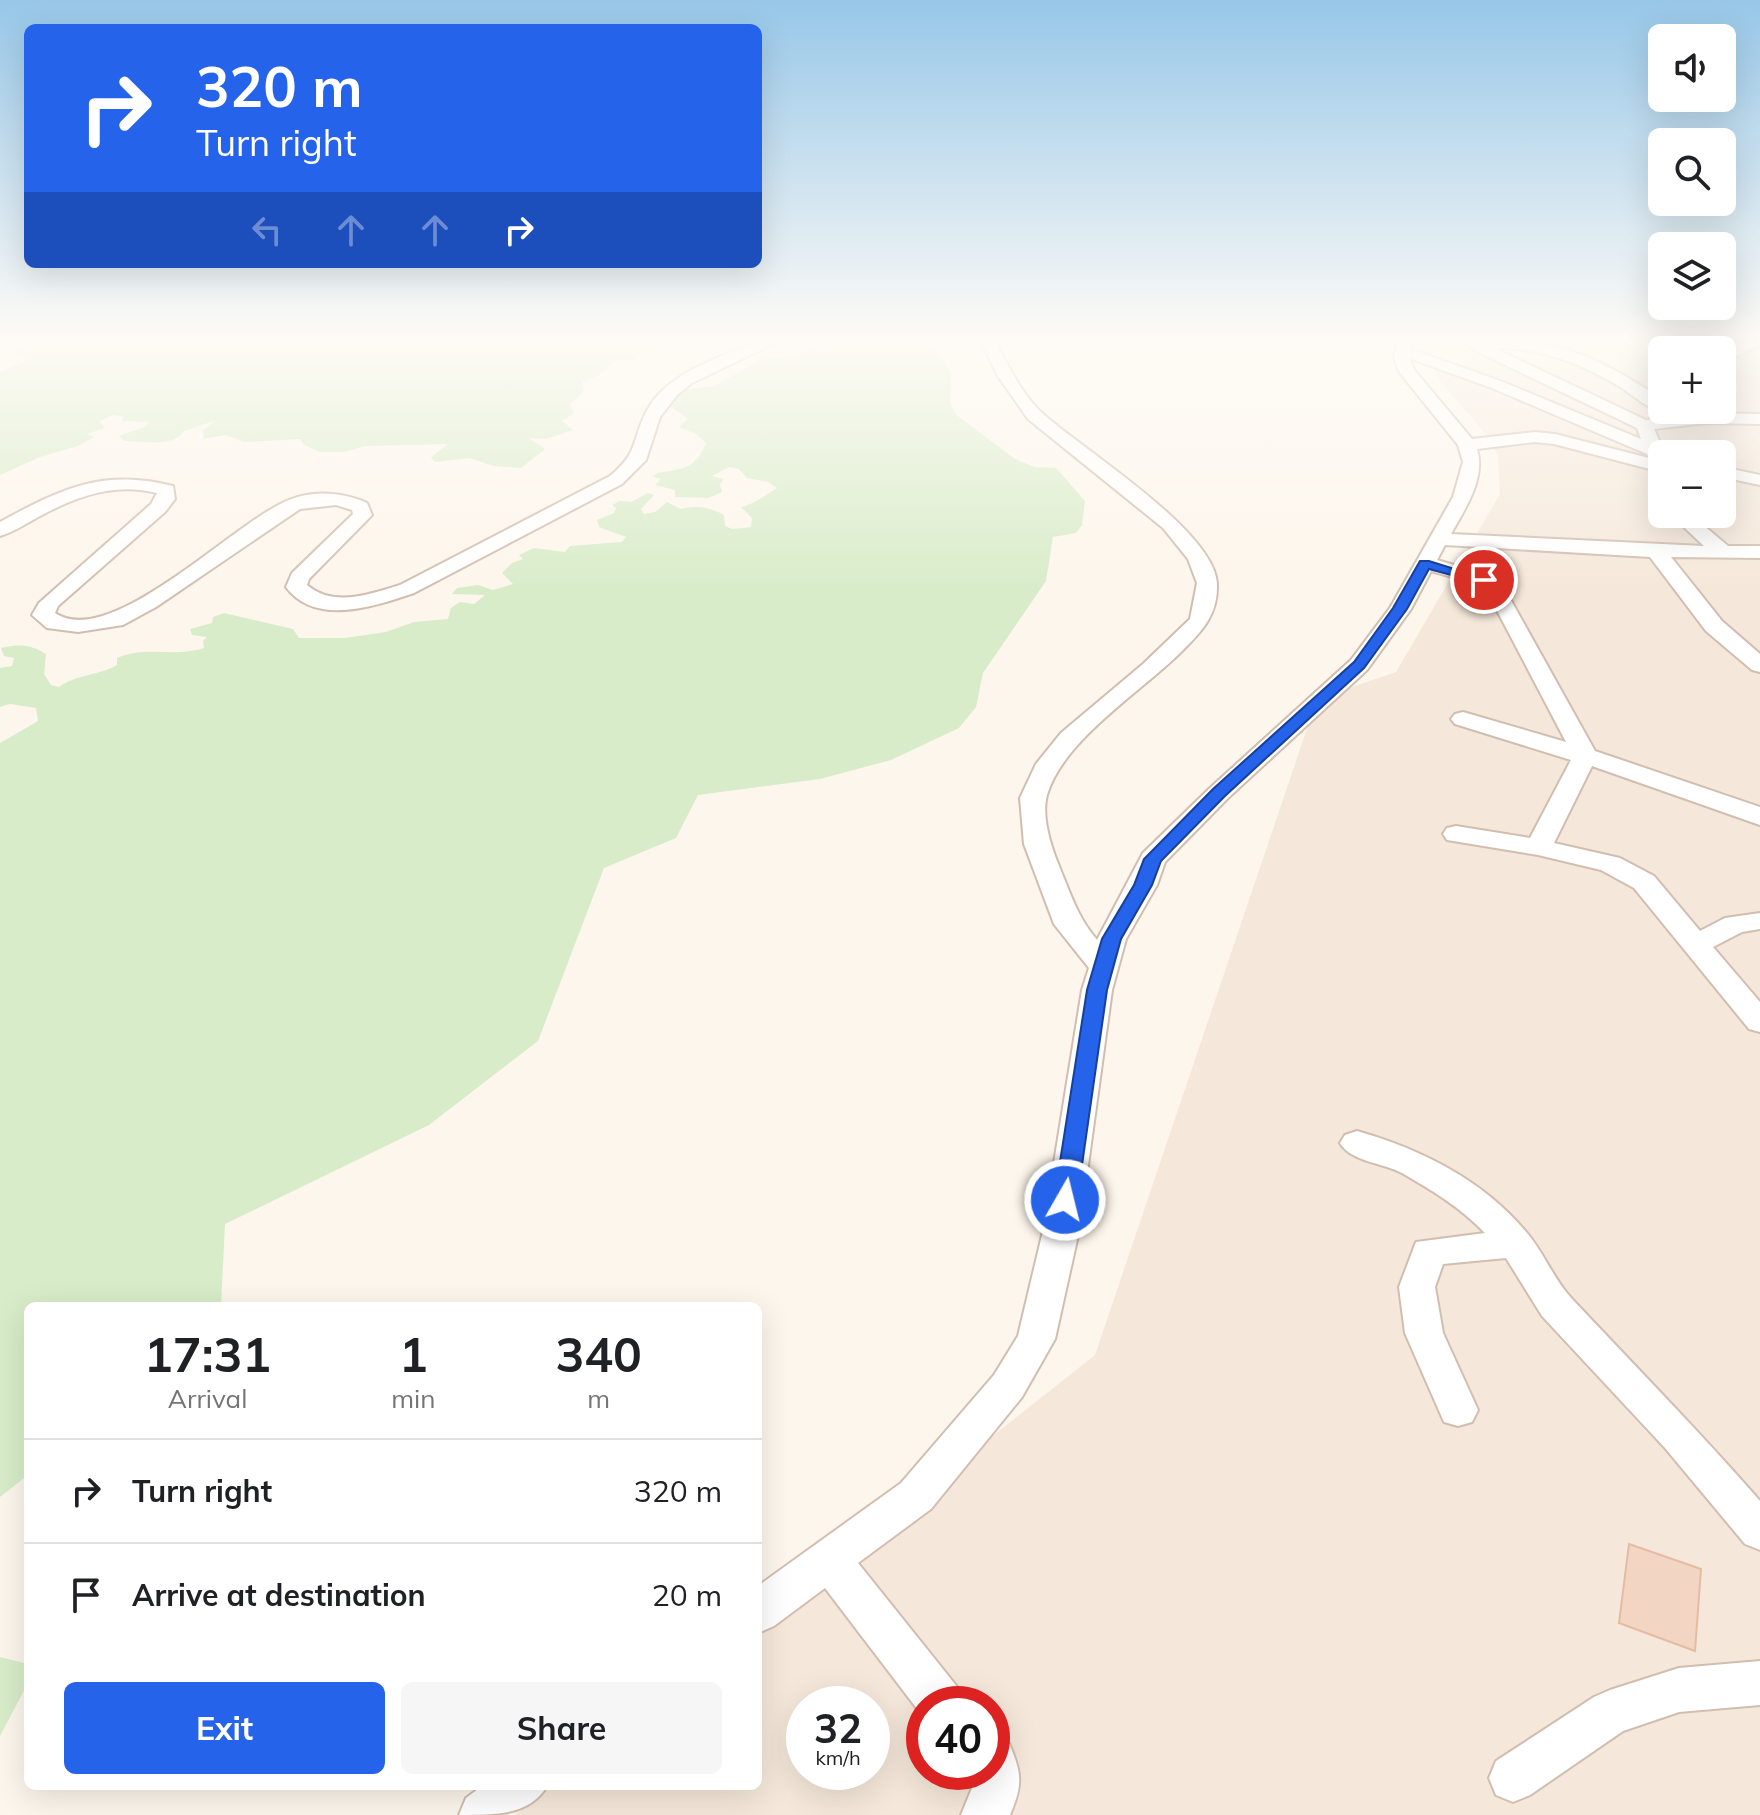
<!DOCTYPE html>
<meta charset="utf-8">
<style>
:root{--surface:#fff;--page:#f6f6f6;--text:#202124;--muted:#757577;--line:#e0e0e0;--accent:#2563eb}
body{margin:0;font-family:Mulish,sans-serif;background:var(--page);color:var(--text);height:100vh;display:flex;flex-direction:column;font-size:30px;white-space:nowrap}
*{box-sizing:border-box;margin:0}
p{font-size:26px;color:var(--muted)}
.icon{flex:none;width:44px;height:44px;fill:none;stroke:currentColor;stroke-width:2;stroke-linecap:round;stroke-linejoin:round}
.map{position:relative;flex:1;overflow:hidden}
.panel{position:absolute;left:24px;top:1302px;width:738px;height:488px;display:flex;flex-direction:column;background:var(--surface);border-radius:12px;box-shadow:0 8px 32px #0002}
.panel>*{flex:none}
.banner{position:absolute;left:24px;top:24px;width:738px;height:244px;border-radius:12px;box-shadow:0 8px 32px #0002;background:#2563eb;color:#fff;overflow:hidden}
.tools{position:absolute;left:1648px;top:24px;display:grid;gap:16px}
.tools a{display:grid;place-items:center;width:88px;height:88px;border-radius:12px;background:var(--surface);box-shadow:0 8px 32px #0002;font-size:40px}
.speed{position:absolute;left:786px;top:1686px;display:flex;gap:16px;font-size:40px;font-weight:700;text-align:center}
.speed>*{display:grid;place-content:center;width:104px;height:104px;border-radius:50%;background:var(--surface);box-shadow:0 8px 32px #0002;line-height:1}
.speed small{font-size:20px;font-weight:400}
.speed .limit{border:12px solid #d22;background:#fff;color:#111}
.pin{position:absolute;display:grid;place-items:center;width:68px;height:68px;color:#fff;margin:-34px;border:4px solid #fff;border-radius:50%;box-shadow:0 2px 8px #0007}
.me{position:absolute;width:88px;margin:-44px;rotate:8deg;stroke-linejoin:round;filter:drop-shadow(0 0 6px #0008)}
.turn{display:flex;align-items:center;gap:28px;height:168px;padding:0 40px;font-size:36px}
.turn .icon{width:104px;height:104px;stroke-width:2.5}
.turn b{display:block;font-size:56px;line-height:68px}
.lanes{display:flex;align-items:center;height:76px;padding:0 40px;background:#0003;justify-content:center;gap:40px;direction:ltr}
.lanes .off{opacity:.35}
.eta{display:flex;justify-content:space-evenly;align-items:center;height:136px;text-align:center}
.eta b{font-size:48px;font-weight:700;line-height:56px}
.action{display:flex;gap:16px;margin-top:auto;padding:16px 40px}
.action a{flex:1;height:92px;border-radius:12px;background:var(--accent);color:#fff;font-size:32px;font-weight:700;line-height:92px;text-align:center}
.action a+a{background:var(--page);color:var(--text)}
ul{padding:0;list-style:none}
li{display:flex;align-items:center;gap:24px;height:104px;padding:0 40px;border-top:2px solid var(--line)}
li div{flex:1}
li b{display:block;font-size:30px}
li em{font-style:normal}
.map>svg:first-child{display:block}
.residential{fill:#f5e8da;fill-rule:evenodd}
.green{fill:#d8ecc9}
.building{fill:#f3d5c3;stroke:#e6bba3;stroke-width:2}
.lines{fill:none;stroke-linecap:round;stroke-linejoin:round}
.minor-casing{stroke:#d1beb0;stroke-width:4}
.minor{fill:#fff;fill-rule:evenodd}
.route{fill:#2563eb;stroke:#184099;stroke-width:2}
</style>
<div class="map">
<svg width="1760" height="1815" viewBox="0 0 1760 1815">
<rect width="100%" height="100%" fill="#fdf6ec"/>
<path class="residential" d="M1431 338H1760V1815H515L551 1786H758V1622L1095 1355 1317 699 1396 672 1500 494 1498 457 1488 437 1441 382 1423 349ZM1662 350H1722V410H1662ZM1662 454H1722V514H1662ZM804 1704H872V1772H804ZM924 1704H992V1772H924Z"/>
<path class="green" d="M0 338H683C668 344 656 352 639 354L634 360H616L599 375 582 382 583 392 569 405 574 413 562 421 573 430 546 439 528 438 545 449 521 468 494 466 469 458 435 462 431 457 448 444 365 446 344 452H320L304 445 300 439 245 442 225 435 204 439 203 431 214 421 184 431C173 448 142 441 124 441L119 436 144 427 149 422 122 421 124 417 114 415 99 421 105 428 87 434 94 437 78 446 40 457 0 475V371L33 359 11 353 30 346 19 343 0 349Z
M826 338H920L932 347 951 373 950 401 955 414 1015 459 1035 467 1056 468 1085 501 1082 525 1076 533 1053 537 1046 581 983 673 976 707 959 728 891 760 820 779 698 795 676 838 604 868 538 1041 429 1125 225 1224 221 1306H28V1475L0 1497V743L38 721 36 708 10 704 0 707V668L12 666 14 658 4 656 1 648C18 644 30 644 46 654L44 674 51 685 59 687C77 674 98 676 117 665V658C146 645 175 658 204 648L203 641 207 637 192 635 190 629 212 623 213 617 224 613 293 629 299 638H345L386 632 414 622 448 619 451 608 460 602 474 604 485 595 452 594 457 588 478 585 493 590 513 584 502 573 512 563 523 559 519 555 534 548 565 552 570 546 622 542 626 537 599 527 597 520 614 513 616 508 612 505 620 501 631 502 648 493 654 495 641 509 644 514 655 512 667 502 681 509C698 505 709 507 724 515L725 526 732 529 751 527 752 518 741 507C756 503 764 496 777 488L768 482 747 478 739 469 729 467 712 476 724 479 720 484 722 492 708 498 675 497V490L655 485 661 479 653 477 657 473C684 469 696 468 706 443L696 434 679 427 688 419 668 405 683 390 715 386 762 359 800 356Z
M0 1657 28 1664V1683L0 1736Z"/>
<path class="building" d="M1629 1544 1701 1569 1695 1651 1619 1623Z"/>
<g class="lines">
<defs>
<path id="minor" d="M767 338H785L692 383 677 395 660 417 646 460 622 484 414 593C375 606 316 627 286 587L292 573 353 514 352 510 336 505 300 509 156 607 123 625 78 632 47 628 32 615 39 603 151 504 157 493C115 482 77 496 40 516 27 523 14 532 0 536V522C61 489 102 468 173 486L175 499 165 512 58 606 55 613C111 651 236 520 289 500 313 490 344 492 367 503L372 515 309 579 307 585C334 608 370 594 400 585L610 476C641 451 631 437 649 407 672 369 728 355 767 338Z
M979 338H993C1007 363 1021 394 1043 414 1082 449 1215 531 1217 584 1218 615 1202 631 1182 651 1141 692 1063 740 1047 795 1041 816 1051 847 1059 866 1070 893 1078 918 1097 940L1143 853 1210 788 1351 660 1390 608 1453 497 1463 462 1458 445 1400 373C1392 358 1393 352 1401 338H1415L1410 349 1503 382 1641 439 1637 428 1478 352 1467 344 1475 339C1556 339 1588 352 1656 395L1662 400V410H1668C1653 415 1632 394 1619 386 1578 362 1542 348 1494 348L1646 420 1707 413 1760 414V424L1707 423 1654 429 1665 454H1662L1661 472 1554 444 1535 442 1477 449C1486 478 1465 509 1451 534L1704 546 1670 514H1690L1728 546H1760V558L1671 557 1722 621 1760 654V672L1752 670 1706 631 1650 557 1445 545 1437 560 1491 576 1508 595 1595 751 1760 807V825L1592 766 1554 843 1620 858 1654 876 1700 931 1725 918 1760 913V929L1742 932 1713 947 1760 1002V1032L1749 1029 1634 888 1601 870 1538 855 1447 840 1443 834 1447 828 1456 826 1530 838 1571 760 1455 724 1451 719 1455 714 1463 712 1566 742 1492 601 1477 584 1431 571 1411 609 1367 670 1228 798 1165 862 1157 885 1126 939 1112 990 1079 1231 1055 1339 1022 1397 931 1509 858 1563 958 1688 965 1704H924V1718L825 1588 774 1626 758 1633V1586L901 1483 994 1375 1018 1336 1043 1231 1082 990 1089 968 1054 924 1024 844 1020 798 1036 764 1061 733 1143 664 1190 619 1197 583 1188 559 1163 528 1028 419 998 376ZM1409 358 1492 388 1647 454 1649 458 1555 434 1535 432 1472 439 1415 371Z
M1751 338H1760V345L1730 359 1722 360V352Z
M1722 467 1760 475V485L1722 477Z
M1357 1131C1423 1150 1483 1180 1527 1233 1544 1253 1554 1280 1572 1299 1635 1366 1699 1431 1760 1501V1550L1745 1544 1665 1448 1542 1316 1506 1258 1443 1264 1435 1287 1443 1333 1478 1410 1472 1422 1458 1426 1444 1422 1405 1333 1399 1287 1416 1242 1485 1233C1460 1207 1433 1191 1402 1173 1384 1163 1351 1162 1340 1143L1345 1135Z
M1760 1661V1705L1679 1712 1623 1731 1530 1795 1513 1802 1496 1795 1489 1778 1496 1761 1594 1697 1610 1690 1679 1668Z
M992 1736 1009 1743C1022 1774 1023 1784 1010 1815H961L972 1788V1772H992Z
M482 1786H547C530 1815 497 1815 459 1815L466 1798Z"/>
</defs>
<use href="#minor" class="minor-casing"/>
<use href="#minor" class="minor"/>
</g>
<linearGradient id="sky" x2="0" y2="1"><stop stop-color="#97c7e8"/><stop offset="0.57" stop-color="#fefbf6"/><stop offset="1" stop-color="#fefbf6" stop-opacity="0"/></linearGradient>
<rect width="1760" height="592" fill="url(#sky)"/>
<path class="route" d="M1420 561H1429L1490 580 1484 584 1429 569 1407 609 1364 668 1225 796 1161 861 1152 885 1121 939 1107 990 1077 1200 1073 1206 1065 1208 1057 1206 1054 1200 1087 990 1102 939 1134 885 1144 859 1213 789 1354 662 1393 608Z"/>
</svg>
<div class="tools">
<a><svg class="icon" aria-label="sound" viewBox="0 0 24 24"><path d="M4 9h4l5-4v14l-5-4H4zM17 9q2 3 0 6"/></svg></a>
<a><svg class="icon" aria-label="search" viewBox="0 0 24 24"><circle cx="10" cy="10" r="6"/><path d="M15 15l6 6"/></svg></a>
<a><svg class="icon" aria-label="layers" viewBox="0 0 24 24"><path d="M12 4l9 5-9 5-9-5zM3 14l9 5 9-5"/></svg></a>
<a>+</a>
<a>−</a>
</div>
<div class="speed"><div>32<small>km/h</small></div><div class="limit">40</div></div>
<div class="pin" style="left:1484px;top:580px;background:#d93025"><svg class="icon" aria-label="arrive" viewBox="0 0 24 24"><path d="M6 21V4h12l-3 4 3 4H6"/></svg></div>
<svg class="me" style="left:1065px;top:1200px" viewBox="-20 -20 40 40"><circle r="17" fill="#2563eb" stroke="#fff" stroke-width="3"/><path d="M0-11L8 9 0 5-8 9z" fill="#fff"/></svg>
<div class="banner">
<div class="turn"><svg class="icon" aria-label="right" viewBox="0 0 24 24"><path d="M7 20v-9h11M14 6l5 5-5 5"/></svg><div><b>320 m</b>Turn right</div></div>
<div class="lanes"><svg class="icon off" aria-label="left" viewBox="0 0 24 24"><path d="M17 20v-9H6M10 6l-5 5 5 5"/></svg><svg class="icon off" aria-label="ahead" viewBox="0 0 24 24"><path d="M12 20V5M6 11l6-6 6 6"/></svg><svg class="icon off" aria-label="ahead" viewBox="0 0 24 24"><path d="M12 20V5M6 11l6-6 6 6"/></svg><svg class="icon" aria-label="right" viewBox="0 0 24 24"><path d="M7 20v-9h11M14 6l5 5-5 5"/></svg></div>
</div>
<section class="panel">
<div class="eta">
<div><b>17:31</b><p>Arrival</p></div>
<div><b>1</b><p>min</p></div>
<div><b>340</b><p>m</p></div>
</div>
<ul>
<li><svg class="icon" aria-label="right" viewBox="0 0 24 24"><path d="M7 20v-9h11M14 6l5 5-5 5"/></svg><div><b>Turn right</b></div><em>320 m</em></li>
<li><svg class="icon" aria-label="arrive" viewBox="0 0 24 24"><path d="M6 21V4h12l-3 4 3 4H6"/></svg><div><b>Arrive at destination</b></div><em>20 m</em></li>
</ul>
<div class="action"><a>Exit</a><a>Share</a></div>
</section>
</div>
